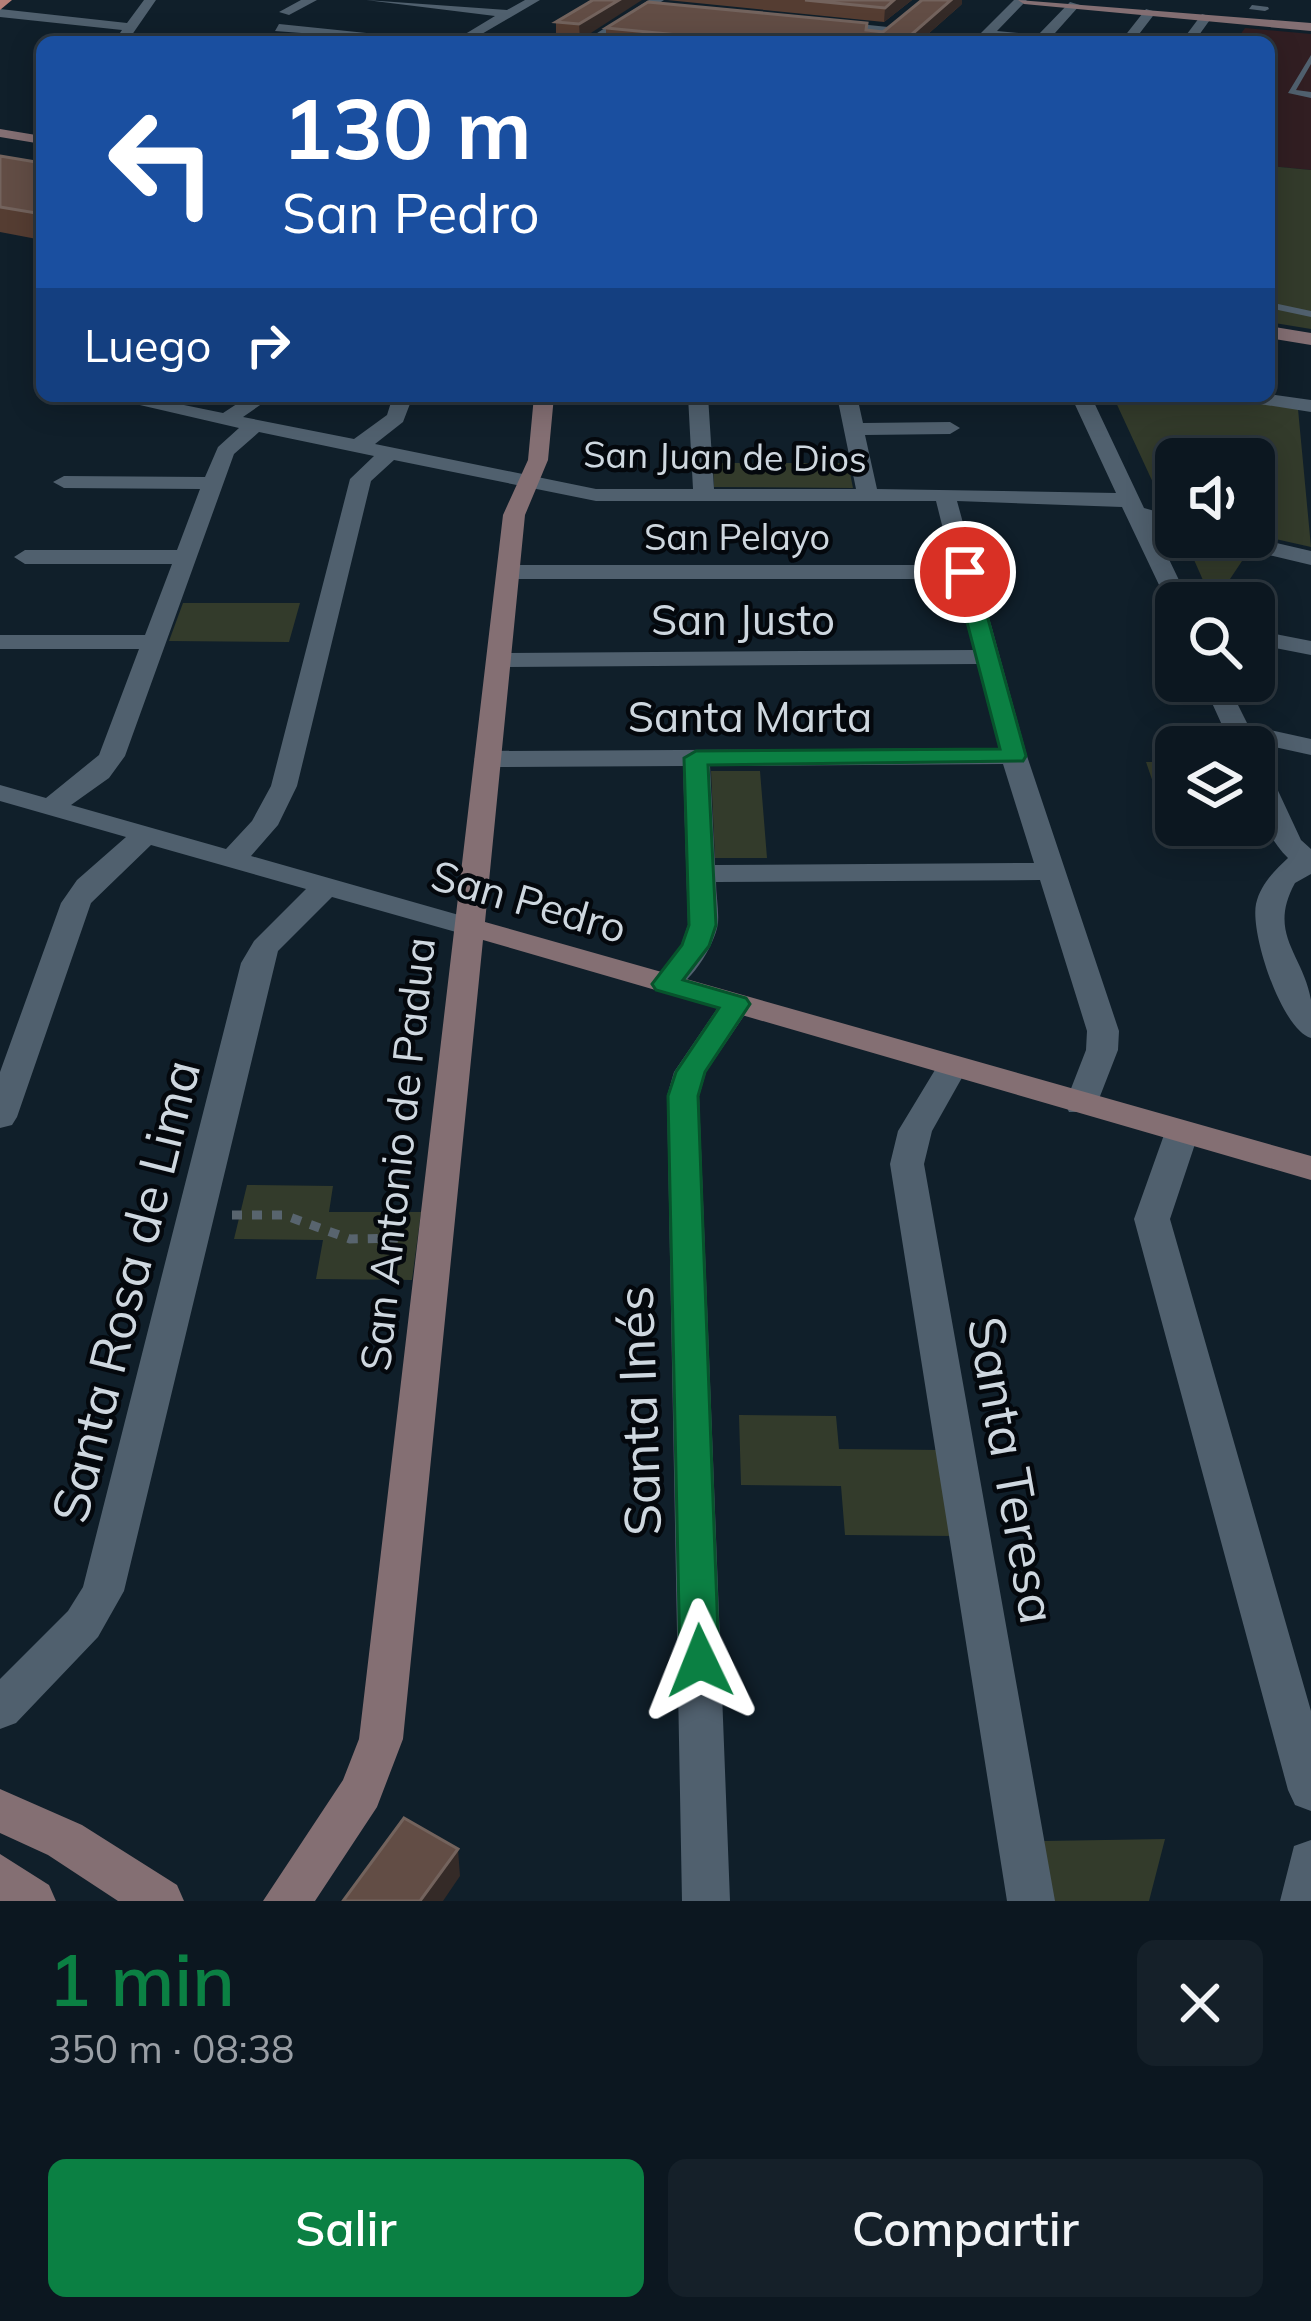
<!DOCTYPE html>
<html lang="es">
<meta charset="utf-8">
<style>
:root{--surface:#0c1720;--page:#152029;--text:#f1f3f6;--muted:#9a9fa5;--line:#2c363e;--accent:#0b8043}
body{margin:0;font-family:Mulish,sans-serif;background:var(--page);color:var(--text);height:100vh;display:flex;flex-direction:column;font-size:45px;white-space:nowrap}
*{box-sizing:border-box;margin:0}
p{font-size:39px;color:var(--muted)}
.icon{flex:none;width:66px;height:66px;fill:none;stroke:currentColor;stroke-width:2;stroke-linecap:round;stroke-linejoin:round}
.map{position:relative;height:1901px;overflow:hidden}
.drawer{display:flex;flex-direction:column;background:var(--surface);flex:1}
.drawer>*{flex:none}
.top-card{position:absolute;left:36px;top:36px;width:1239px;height:366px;border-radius:18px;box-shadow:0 6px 30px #0003,0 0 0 3px var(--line);background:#1a4fa0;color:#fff;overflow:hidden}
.tools{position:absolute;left:1155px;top:438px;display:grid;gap:24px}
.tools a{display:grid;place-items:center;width:120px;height:120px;border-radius:18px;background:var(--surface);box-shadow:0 6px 30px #0003,0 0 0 3px var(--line);font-size:60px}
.pin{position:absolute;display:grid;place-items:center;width:102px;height:102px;color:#fff;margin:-51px;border:6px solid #fff;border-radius:50%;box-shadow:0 3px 12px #0007}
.me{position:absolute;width:132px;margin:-66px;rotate:358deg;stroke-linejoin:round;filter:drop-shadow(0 0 9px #0008)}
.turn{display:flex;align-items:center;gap:42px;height:252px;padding:0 48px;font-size:54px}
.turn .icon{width:156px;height:156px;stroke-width:2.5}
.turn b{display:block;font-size:84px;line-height:102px}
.then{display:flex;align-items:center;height:114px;padding:0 48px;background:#0003;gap:24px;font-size:45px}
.round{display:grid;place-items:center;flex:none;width:126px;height:126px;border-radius:18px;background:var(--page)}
.headline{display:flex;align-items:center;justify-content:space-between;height:204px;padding:0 48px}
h1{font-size:72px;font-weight:600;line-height:90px;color:var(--accent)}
.primary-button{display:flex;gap:24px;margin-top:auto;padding:24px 48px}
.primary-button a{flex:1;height:138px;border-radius:18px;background:var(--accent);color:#fff;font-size:48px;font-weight:600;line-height:138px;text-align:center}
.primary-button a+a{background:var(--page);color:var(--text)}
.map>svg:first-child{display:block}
.industrial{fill:#311e22}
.green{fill:#333b2b}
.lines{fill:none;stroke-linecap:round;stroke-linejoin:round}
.path{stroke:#58646e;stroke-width:9;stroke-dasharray:10 10;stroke-linecap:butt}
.lane{fill:#50606e;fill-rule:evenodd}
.street{fill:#50606e;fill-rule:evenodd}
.secondary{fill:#846f73;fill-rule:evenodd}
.primary{fill:#b77f78;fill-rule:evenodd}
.wall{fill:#553d32}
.shaded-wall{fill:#342a27}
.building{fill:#624d45;stroke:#73635d;stroke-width:3}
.route{fill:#0b8043;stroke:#07532c;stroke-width:3}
.labels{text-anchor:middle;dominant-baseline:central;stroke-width:9;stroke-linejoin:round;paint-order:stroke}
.far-street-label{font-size:36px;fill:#ced7df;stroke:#04080d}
.street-label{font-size:42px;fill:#ced7df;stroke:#04080d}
.near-street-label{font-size:51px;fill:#ced7df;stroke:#04080d}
</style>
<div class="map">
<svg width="1311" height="1901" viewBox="0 0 1311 1901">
<rect width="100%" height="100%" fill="#101f2a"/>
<path class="industrial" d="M1245 28 1311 34V170L1269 166V42H1235Z"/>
<path class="green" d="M1269 166 1311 170V329L1269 322Z
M1113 396H1214L1298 409 1311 547 1254 534V459H1176V515L1167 513Z
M713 463H848L853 488 714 487Z
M1184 537 1248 552 1214 603H1213Z
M183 603H300L289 642 169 641Z
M1146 762H1176V825H1241L1245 836 1171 835Z
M711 771H760L767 858H715Z
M247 1185 333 1186 329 1212H421L412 1280 316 1279 323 1240 234 1239Z
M739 1415 836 1416 839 1449 944 1450 954 1536 845 1535 841 1486 741 1485Z
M1165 1839 1149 1901H1051L1044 1841Z"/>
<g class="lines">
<path class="path" d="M232 1215H284L350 1239 404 1238"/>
<path class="lane" d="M1252 5 1268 7 1269 9 1265 11 1249 9Z
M1311 55V64L1296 90 1311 92V98L1288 93Z
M1269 302 1311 311V317L1269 308Z"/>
<path class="street" d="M144 0H156L127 42H114L122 30 0 17V9L127 23Z
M301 0H317L289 15 279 12Z
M366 0 507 10 525 0H540L468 42H452L495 16Z
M649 0H664L598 42H583Z
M1014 0H1027L997 31 1038 35 1070 2 1080 5 1047 42 989 38 972 42Z
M1146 9 1156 12 1133 42H1120Z
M1202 14 1212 17 1194 42H1181Z
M830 21 888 27 894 31 888 35 826 28Z
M279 24 415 38 421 42 275 31Z
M1269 394 1311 400V412L1247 402 1237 396Z
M101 396H140L223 413 249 396H273L243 417 354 439 387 415 393 396H413L403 422 375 444 596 489H693L688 396H708L714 489H856L837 396H857L863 423 950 422 960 428 950 434 865 435 877 489 1116 493 1071 396H1091L1144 508 1176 517V531L1152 524 1190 603 1170 608 1122 507 957 501 1027 756 1119 1031 1118 1050 1097 1104 1093 1112H1069L1065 1104 1086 1050 1087 1031 1040 880 716 882C716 895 719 910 718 923 715 946 688 988 666 993L651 984 681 945 688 925 683 766 487 767 474 759 487 751 999 748 977 664 499 667 487 660 499 653 974 650 956 579H508L497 572 508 565H952L936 501H596L394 460 371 481 297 786 278 825 251 856 480 921 485 927 470 936 332 897 278 951 124 1591 98 1637 16 1723 0 1729V1679L68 1611 83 1587 241 963 254 941 306 889 151 845 91 903 17 1117 12 1125 0 1128V1072L61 903 77 880 126 837 0 801V785L46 798 99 755 139 649H0V635H145L172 564H25L14 557 25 550H177L200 489 64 488 53 482 64 476 205 477 218 447 239 428ZM259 432 374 456 350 479 271 786 252 821 226 849 71 805 109 778 125 756 234 454ZM1003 764 1034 863 715 865 710 766Z
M1211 537H1250L1311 551V565L1214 542Z
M1254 630 1311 641V655L1254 644Z
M1202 681H1226L1248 725 1311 739V755L1256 743 1254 753V747H1232Z
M1254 759 1267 767 1301 840 1311 849V874L1295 883C1267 934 1303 954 1311 1000 1311 1012 1311 1026 1311 1038 1282 1030 1250 934 1256 904 1260 885 1274 871 1288 858 1261 832 1254 795 1254 759Z
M736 994 752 1004 706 1072 699 1096 730 1901H682L667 1096 674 1072 725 997Z
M952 1057 963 1060 968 1067 932 1131 924 1164 1055 1901H1007L890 1164 898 1131 941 1060Z
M1182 1121 1194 1124 1199 1132 1170 1219 1311 1711V1811L1295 1805 1288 1790 1134 1219 1165 1132 1170 1124Z
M1311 1840V1901H1280L1294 1846Z"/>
<path class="secondary" d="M1018 0 1311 23V31L1024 4Z
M0 129 42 136V144L0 137Z
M1269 326 1311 333V345L1269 338Z
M534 396H554L548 460 525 515 485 922 1311 1156V1180L483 940 403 1739 377 1807 315 1901H263L343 1780 359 1739 503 515 528 460Z
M0 1789 82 1825 177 1885 184 1901H118L48 1855 0 1833Z
M0 1854 49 1885 56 1901H0Z"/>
<path class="primary" d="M0 0H12L0 10Z"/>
</g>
<path class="wall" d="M593 0 580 40 556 37V22Z
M667 0H912L884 22Z
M962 4 919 42H606V28L883 32Z
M0 156 42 163V240L0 232Z"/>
<path class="shaded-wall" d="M619 0H642L580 40 579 24Z
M894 0H912L884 22 885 8Z
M951 0H962V4L919 42H903Z
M458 1849 460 1876 443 1901H420Z"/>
<path class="building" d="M593 0H619L579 24 556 22Z
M805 0H894L885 8Z
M922 0H951L903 42H751L606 28 648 2 867 23 866 30 883 32Z
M0 156 42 163V214L0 207Z
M404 1818 458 1849 420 1901H343Z"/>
<path class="route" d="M965 565 975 572 1026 756 1023 761 708 765 716 925 709 946 683 980 746 998 750 1004 705 1072 698 1096 719 1661 714 1673 700 1678 686 1673 680 1661 668 1096 676 1072 719 1008 656 990 652 984 682 945 689 925 684 758 696 751 1000 749 954 572Z"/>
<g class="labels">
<g class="far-street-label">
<text transform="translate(725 456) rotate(1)">San Juan de Dios</text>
<text x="737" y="536">San Pelayo</text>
</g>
<g class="street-label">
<text x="743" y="619">San Justo</text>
<text x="750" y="716">Santa Marta</text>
<text transform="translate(529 901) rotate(16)">San Pedro</text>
<text transform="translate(397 1154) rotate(-84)">San Antonio de Padua</text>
</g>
<g class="near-street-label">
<text transform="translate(125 1291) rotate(-76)">Santa Rosa de Lima</text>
<text transform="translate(638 1411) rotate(-92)">Santa Inés</text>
<text transform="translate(1013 1470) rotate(80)">Santa Teresa</text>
</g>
</g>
</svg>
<div class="tools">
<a><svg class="icon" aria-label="sound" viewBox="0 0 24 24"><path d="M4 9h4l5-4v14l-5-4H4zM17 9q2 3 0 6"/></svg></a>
<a><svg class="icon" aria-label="search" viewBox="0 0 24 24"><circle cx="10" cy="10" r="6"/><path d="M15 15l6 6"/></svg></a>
<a><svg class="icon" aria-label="layers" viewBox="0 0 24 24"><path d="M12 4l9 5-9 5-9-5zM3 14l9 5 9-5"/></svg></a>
</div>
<div class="pin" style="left:965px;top:572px;background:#d93025"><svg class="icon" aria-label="arrive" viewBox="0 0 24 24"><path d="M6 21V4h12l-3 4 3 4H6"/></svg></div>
<svg class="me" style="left:700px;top:1661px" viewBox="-20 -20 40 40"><path d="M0-17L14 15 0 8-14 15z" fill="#0b8043" stroke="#fff" stroke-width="4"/></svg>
<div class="top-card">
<div class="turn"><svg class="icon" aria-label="left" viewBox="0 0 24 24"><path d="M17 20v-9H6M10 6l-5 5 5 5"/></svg><div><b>130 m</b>San Pedro</div></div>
<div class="then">Luego<svg class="icon" aria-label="right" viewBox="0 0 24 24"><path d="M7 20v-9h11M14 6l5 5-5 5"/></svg></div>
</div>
</div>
<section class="drawer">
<div class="headline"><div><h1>1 min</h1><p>350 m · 08:38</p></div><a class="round"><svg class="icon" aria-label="close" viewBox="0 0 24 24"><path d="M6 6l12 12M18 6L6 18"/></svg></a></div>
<div class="primary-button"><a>Salir</a><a>Compartir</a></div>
</section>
